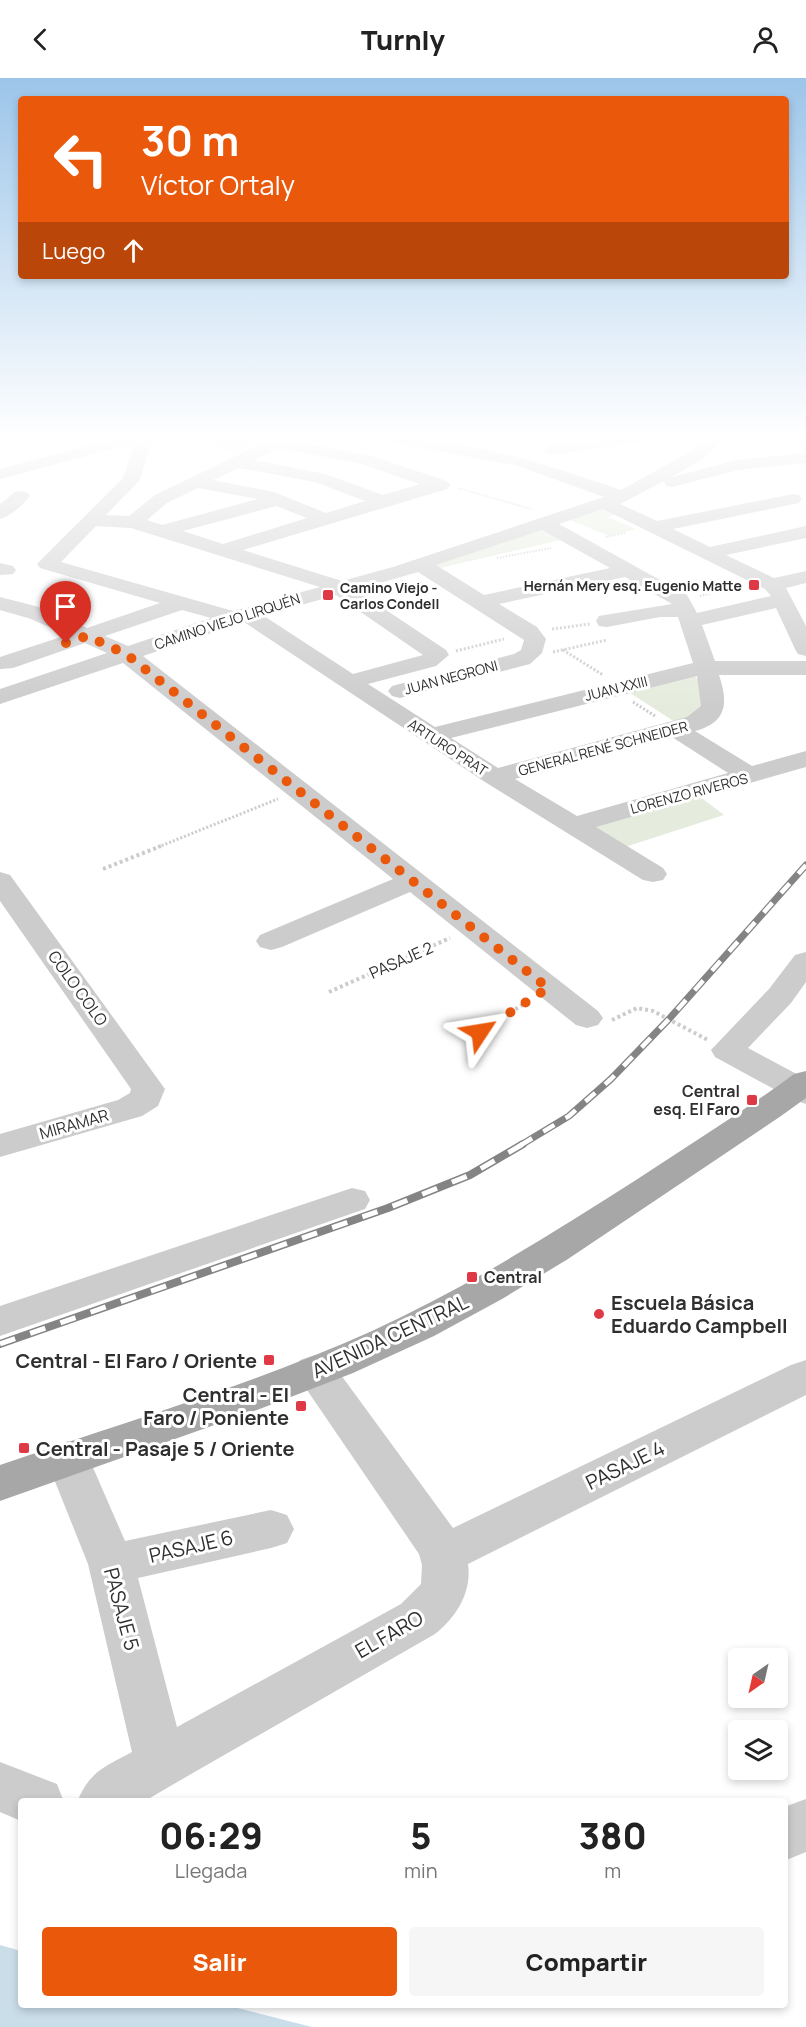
<!DOCTYPE html>
<html lang="es">
<meta charset="utf-8">
<style>
:root{--surface:#fff;--page:#f6f6f6;--text:#222;--muted:#767676;--accent:#ea580c}
body{margin:0;font-family:Manrope,sans-serif;background:var(--page);color:var(--text);height:100vh;display:flex;flex-direction:column;font-size:22px;white-space:nowrap}
*{box-sizing:border-box;margin:0}
p{font-size:20px;color:var(--muted)}
.icon{flex:none;width:33px;height:33px;fill:none;stroke:currentColor;stroke-width:2;stroke-linecap:round;stroke-linejoin:round}
.map{position:relative;flex:1;overflow:hidden}
.drawer{position:absolute;left:18px;top:1720px;width:770px;height:210px;display:flex;flex-direction:column;background:var(--surface);border-radius:6px;box-shadow:0 3px 9px #0003}
.drawer>*{flex:none}
.banner{position:absolute;left:18px;top:18px;width:771px;height:183px;border-radius:6px;box-shadow:0 3px 9px #0003;background:#ea580c;color:#fff;overflow:hidden}
.needle{width:39px;rotate:214deg}
.fabs{position:absolute;left:728px;top:1570px;display:grid;gap:12px}
.fabs a{display:grid;place-items:center;width:60px;height:60px;border-radius:6px;background:var(--surface);box-shadow:0 3px 9px #0003;font-size:30px}
.pin{position:absolute;display:grid;place-items:center;width:51px;height:51px;color:#fff;margin:-62px -26px;border-radius:50% 50% 50% 0;rotate:-45deg;box-shadow:0 0 6px #0007}
.pin .icon{rotate:45deg}
.me{position:absolute;width:66px;margin:-33px;rotate:57deg;stroke-linejoin:round;filter:drop-shadow(0 0 4px #0008)}
.turn{display:flex;align-items:center;gap:21px;height:126px;padding:0 24px;font-size:27px}
.turn .icon{width:78px;height:78px;stroke-width:2.5}
.turn b{display:block;font-size:42px;line-height:51px}
.then{display:flex;align-items:center;height:57px;padding:0 24px;background:#0003;gap:12px;font-size:22px}
.eta{display:flex;justify-content:space-evenly;align-items:center;height:102px;text-align:center}
.eta b{font-size:36px;font-weight:800;line-height:42px}
.cta{display:flex;gap:12px;margin-top:auto;padding:12px 24px}
.cta a{flex:1;height:69px;border-radius:6px;background:var(--accent);color:#fff;font-size:24px;font-weight:800;line-height:69px;text-align:center}
.cta a+a{background:var(--page);color:var(--text)}
header{display:flex;justify-content:space-between;align-items:center;height:78px;padding:0 24px;background:var(--surface);font-size:27px;font-weight:800}
.map>svg:first-child{display:block}
.green{fill:#e5ecdd}
.water{fill:#cadeea}
.lines{fill:none;stroke-linecap:round;stroke-linejoin:round}
.path-far2{stroke:#ccc;stroke-width:2;stroke-dasharray:1.5 1.5;stroke-linecap:butt}
.path-far1{stroke:#ccc;stroke-width:3;stroke-dasharray:2 2;stroke-linecap:butt}
.path{stroke:#ccc;stroke-width:4;stroke-dasharray:3 3;stroke-linecap:butt}
.minor{fill:#ccc;fill-rule:evenodd}
.major{fill:#a7a7a7;fill-rule:evenodd}
.rail-far1-casing{stroke:#848484;stroke-width:7}
.rail-casing{stroke:#848484;stroke-width:8}
.rail-far1{stroke:#fff;stroke-width:4.5;stroke-dasharray:13;stroke-linecap:butt}
.rail{stroke:#fff;stroke-width:5;stroke-dasharray:16;stroke-linecap:butt}
.route{stroke:#ea580c;stroke-width:10;stroke-dasharray:0 18}
.poi-dot{fill:#de3944;stroke:#fff;stroke-width:2}
.labels{text-anchor:middle;dominant-baseline:central;stroke-width:6;stroke-linejoin:round;paint-order:stroke}
.far-poi-label{font-size:14px;font-weight:bold;fill:#2f2f2f;stroke:#fff;text-anchor:end}
.far-street-label{font-size:14px;fill:#2f2f2f;stroke:#fff}
.street-label{font-size:16px;fill:#2f2f2f;stroke:#fff}
.poi-label{font-size:16px;font-weight:bold;fill:#2f2f2f;stroke:#fff;text-anchor:end}
.near-poi-label{font-size:20px;font-weight:bold;fill:#2f2f2f;stroke:#fff;text-anchor:start}
.near-street-label{font-size:20px;fill:#2f2f2f;stroke:#fff}
</style>
<header><svg class="icon" aria-label="back" viewBox="0 0 24 24"><path d="M15 5l-7 7 7 7"/></svg>Turnly<svg class="icon" aria-label="person" viewBox="0 0 24 24"><circle cx="12" cy="8" r="4"/><path d="M4 21q1-7 8-7t8 7"/></svg></header>
<div class="map">
<svg width="806" height="1949" viewBox="0 0 806 1949">
<rect width="100%" height="100%" fill="#fff"/>
<path class="green" d="M160 359H272L237 375Z
M609 430 621 435 607 439 636 451 609 458 567 441Z
M546 449 565 461 436 491 429 488Z
M692 594 710 618 707 634 678 646 624 611Z
M699 718 724 737 625 769 585 750Z"/>
<path class="water" d="M0 1867 21 1873V1928H230L312 1949H0Z"/>
<g class="lines">
<path class="path-far2" d="M0 362 34 359
M0 367 23 362
M458 410 531 431
M606 459 625 455
M497 480 551 470
M700 518 736 509"/>
<path class="path-far1" d="M552 551 590 546
M563 572 603 597
M456 573 504 561
M553 574 607 562
M633 624 655 638
M158 769 278 721"/>
<path class="path" d="M103 791 161 768
M329 914 450 860
M612 942 637 930 653 933 708 962
M480 954 530 922"/>
<path class="minor" d="M121 359H153L140 402 106 437 129 438 155 417 276 359H296L292 363 368 377 447 403 450 407 447 411 243 472 342 503 393 489 604 419 518 388 391 364 385 362 383 359C465 359 544 386 621 412L688 375 708 359H726L700 383 671 399 737 382 806 375V385L738 392 672 409 666 408 664 403 620 426 657 443 793 416 799 417 802 421 799 425 673 451 710 469 806 448V460L726 477 774 500 806 493V505L786 510 806 548V578L798 576 795 571 776 530 702 547 715 583H806V597H719C728 624 728 644 695 653L752 688 806 673V689L596 749 663 790 667 796 663 802 653 804 643 802 485 704 244 544 241 545 143 578 598 933 603 940 598 947 587 950 576 947 410 814 282 869 271 872 260 869 256 863 260 857 393 801 123 585 0 626V611L107 575 85 565 13 590 0 591V579L67 557 31 541 0 532V519L47 531 87 550 160 525 40 490 37 486 123 400 135 365 0 401V391ZM278 370 359 385 420 406 383 417 325 396 254 382ZM239 390 315 404 365 423 326 435 274 414 213 402ZM198 410 258 421 162 447 147 442 167 425ZM276 428 307 440 223 466 183 453ZM603 431 765 511 771 518 697 535 687 517 559 446ZM96 448 131 450 320 509 233 533 61 484ZM542 452 610 490 484 517 436 487ZM418 494 524 562 521 572 514 576 392 608 388 613 392 618 400 620 530 586 542 575 546 561 537 549 499 526 625 499 672 526 599 538 596 543 599 548 607 549 660 539H678L693 585 435 649 368 606 436 588 449 577 446 572 356 512ZM336 517 423 577 353 596 264 538ZM182 532 211 540 128 568 105 558ZM697 598 701 628 687 639 498 690 451 660ZM672 659 728 695 577 738 515 701Z
M608 359H647L639 364 551 377 543 372 551 367Z
M21 413 27 414 30 418C23 427 11 438 0 441V426L15 414Z
M0 485 13 488 16 492 13 496 0 497Z
M0 794 10 797 165 1011 158 1028 142 1038 0 1079V1056L118 1022 130 1015 131 1011 0 823Z
M806 874V904L791 925 748 970 806 1001V1026L794 1022 715 979 711 972 769 911 795 877Z
M352 1110 365 1113 370 1122 365 1131 0 1258V1228Z
M315 1277 330 1282 453 1450 791 1287 806 1282V1317L468 1486C472 1515 456 1539 435 1556L179 1703 143 1724H77C90 1693 104 1689 132 1674L88 1486 46 1381 52 1369 68 1363 84 1369 125 1463 271 1432 287 1437 294 1451 287 1465 271 1470 138 1500 177 1649 401 1526 421 1506 422 1487 419 1476 294 1293 300 1282Z
M0 1684 57 1706 64 1724H21V1743L0 1734Z
M806 1721V1774L784 1783V1729Z"/>
<path class="major" d="M806 993V1020L781 1038 568 1181 502 1221 434 1258 353 1295 257 1332 0 1423V1387C124 1344 252 1307 372 1253 464 1211 550 1157 636 1102 689 1067 743 1034 794 996Z"/>
<defs>
<path id="rail-far1" d="M521 1067 569 1038 611 1001 669 941 806 787"/>
<path id="rail" d="M0 1266 388 1130 470 1097 523 1066"/>
</defs>
<use href="#rail-far1" class="rail-far1-casing"/>
<use href="#rail" class="rail-casing"/>
<use href="#rail-far1" class="rail-far1"/>
<use href="#rail" class="rail"/>
</g>
<linearGradient id="sky" x2="0" y2="1"><stop stop-color="#9cc5e9"/><stop offset="0.57" stop-color="#fff"/><stop offset="1" stop-color="#fff" stop-opacity="0"/></linearGradient>
<rect width="806" height="631" fill="url(#sky)"/>
<g class="lines">
<path class="route" d="M66 565 87 558 126 576 548 910 480 954"/>
</g>
<g class="poi-dot">
<rect x="748" y="501" width="12" height="12" rx="3"/>
<rect x="322" y="511" width="12" height="12" rx="3"/>
<rect x="746" y="1016" width="12" height="12" rx="3"/>
<rect x="466" y="1193" width="12" height="12" rx="3"/>
<circle cx="599" cy="1236" r="6"/>
<rect x="263" y="1276" width="12" height="12" rx="3"/>
<rect x="295" y="1322" width="12" height="12" rx="3"/>
<rect x="18" y="1364" width="12" height="12" rx="3"/>
</g>
<g class="labels">
<g class="far-poi-label">
<text x="742" y="507">Hernán Mery esq. Eugenio Matte</text>
<text x="340" y="509" text-anchor="start">Camino Viejo -<tspan x="340" dy="16">Carlos Condell</tspan></text>
</g>
<g class="far-street-label">
<text transform="translate(227 543) rotate(-18)">CAMINO VIEJO LIRQUÉN</text>
<text transform="translate(451 599) rotate(-15)">JUAN NEGRONI</text>
<text transform="translate(616 610) rotate(-14)">JUAN XXIII</text>
<text transform="translate(448 669) rotate(33)">ARTURO PRAT</text>
<text transform="translate(603 670) rotate(-15)">GENERAL RENÉ SCHNEIDER</text>
<text transform="translate(689 715) rotate(-15)">LORENZO RIVEROS</text>
</g>
<g class="street-label">
<text transform="translate(401 882) rotate(-24)">PASAJE 2</text>
<text transform="translate(78 910) rotate(54)">COLO COLO</text>
<text transform="translate(74 1046) rotate(-16)">MIRAMAR</text>
</g>
<g class="poi-label">
<text x="740" y="1013">Central<tspan x="740" dy="18">esq. El Faro</tspan></text>
<text x="484" y="1199" text-anchor="start">Central</text>
</g>
<g class="near-poi-label">
<text x="611" y="1224">Escuela Básica<tspan x="611" dy="23">Eduardo Campbell</tspan></text>
<text x="257" y="1282" text-anchor="end">Central - El Faro / Oriente</text>
<text x="289" y="1316" text-anchor="end">Central - El<tspan x="289" dy="23">Faro / Poniente</tspan></text>
<text x="36" y="1370">Central - Pasaje 5 / Oriente</text>
</g>
<g class="near-street-label">
<text transform="translate(390 1258) rotate(-25)">AVENIDA CENTRAL</text>
<text transform="translate(625 1387) rotate(-26)">PASAJE 4</text>
<text transform="translate(191 1468) rotate(-13)">PASAJE 6</text>
<text transform="translate(122 1531) rotate(75)">PASAJE 5</text>
<text transform="translate(389 1556) rotate(-30)">EL FARO</text>
</g>
</g>
</svg>
<div class="fabs">
<a><svg class="needle" viewBox="-14 -14 28 28"><path d="M0-13l5 13h-10z" fill="#e53935"/><path d="M0 13l5-13h-10z" fill="#767676"/></svg></a>
<a><svg class="icon" aria-label="layers" viewBox="0 0 24 24"><path d="M12 4l9 5-9 5-9-5zM3 14l9 5 9-5"/></svg></a>
</div>
<div class="pin" style="left:66px;top:565px;background:#d93025"><svg class="icon" aria-label="arrive" viewBox="0 0 24 24"><path d="M6 21V4h12l-3 4 3 4H6"/></svg></div>
<svg class="me" style="left:480px;top:954px" viewBox="-20 -20 40 40"><path d="M0-17L14 15 0 8-14 15z" fill="#ea580c" stroke="#fff" stroke-width="4"/></svg>
<div class="banner">
<div class="turn"><svg class="icon" aria-label="left" viewBox="0 0 24 24"><path d="M17 20v-9H6M10 6l-5 5 5 5"/></svg><div><b>30 m</b>Víctor Ortaly</div></div>
<div class="then">Luego<svg class="icon" aria-label="ahead" viewBox="0 0 24 24"><path d="M12 20V5M6 11l6-6 6 6"/></svg></div>
</div>
<section class="drawer">
<div class="eta">
<div><b>06:29</b><p>Llegada</p></div>
<div><b>5</b><p>min</p></div>
<div><b>380</b><p>m</p></div>
</div>
<div class="cta"><a>Salir</a><a>Compartir</a></div>
</section>
</div>
